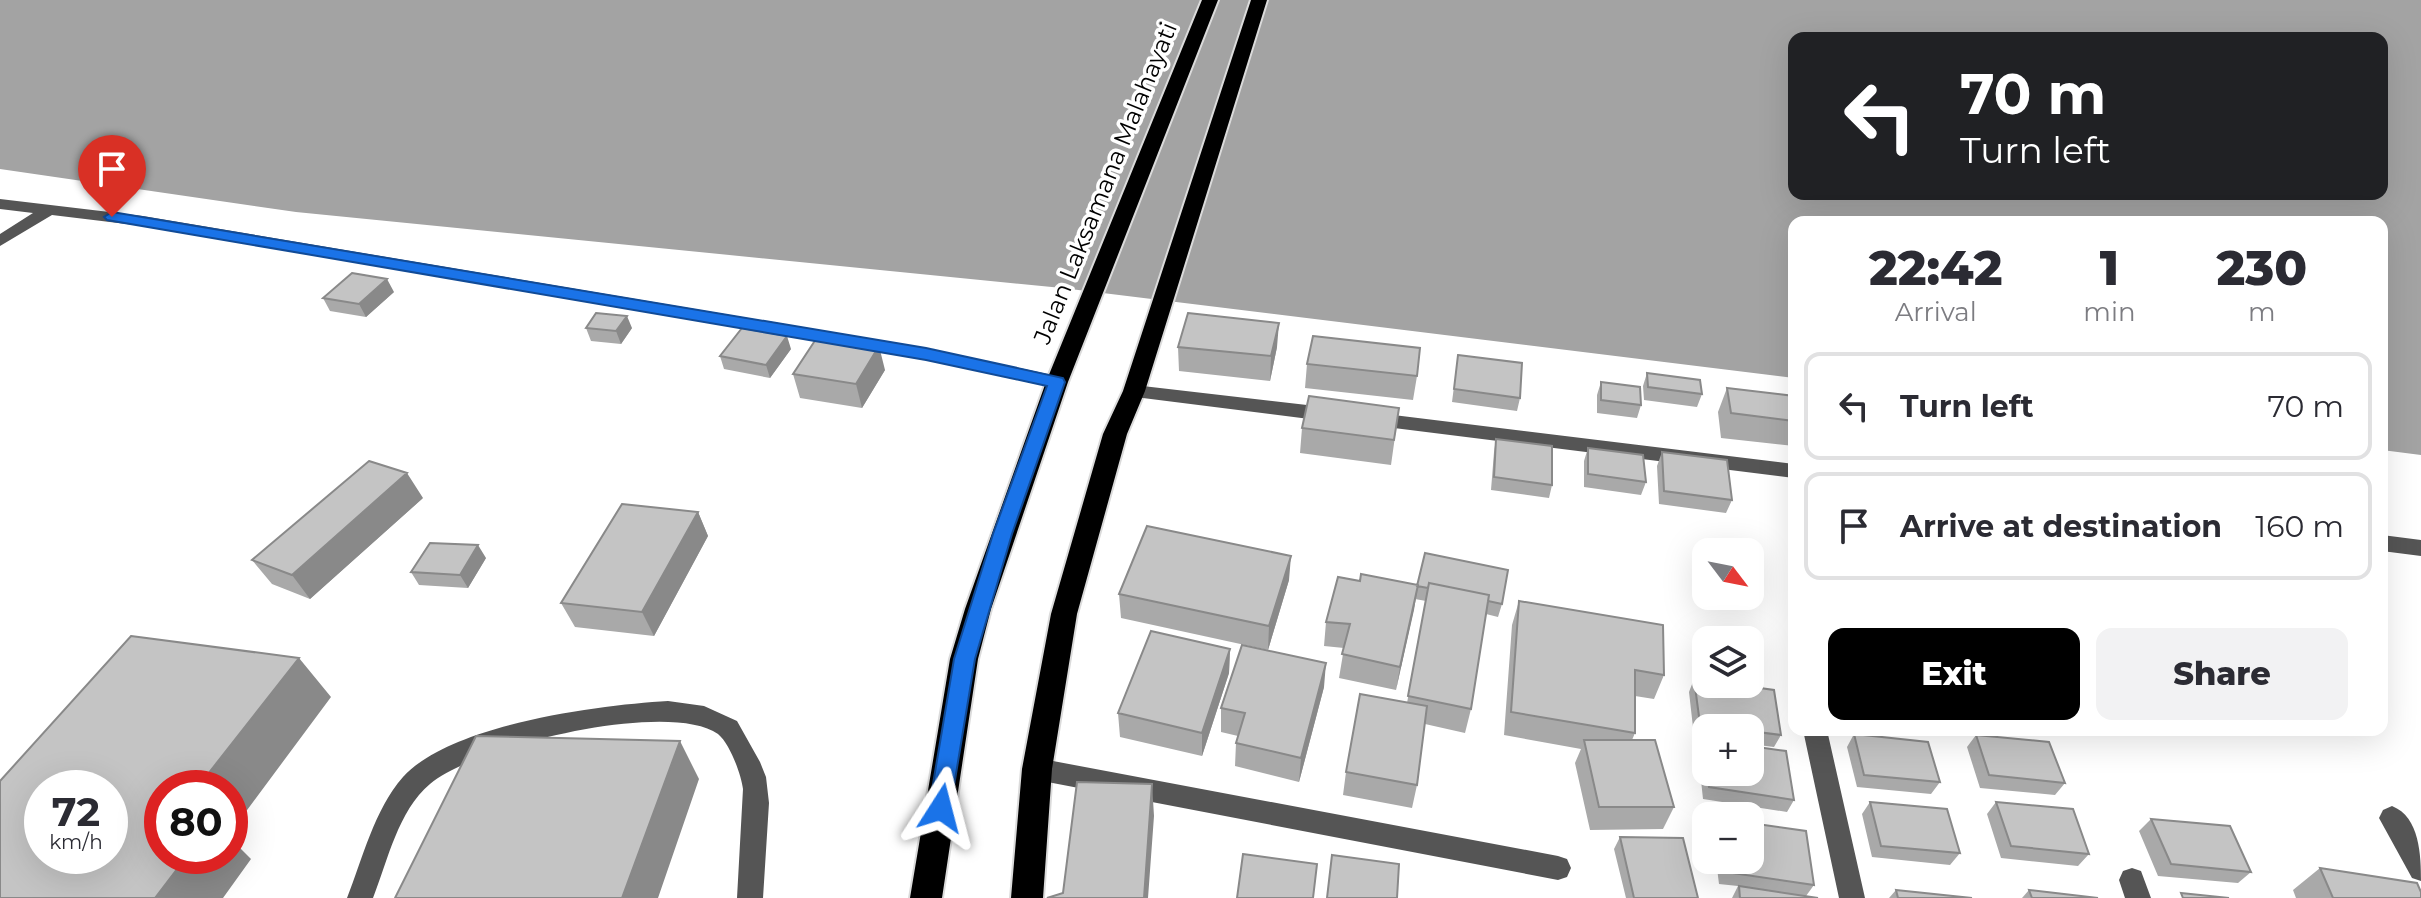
<!DOCTYPE html>
<meta charset="utf-8">
<style>
:root{--surface:#fff;--page:#f2f2f3;--text:#2b2b33;--muted:#7c7c81;--line:#e1e1e2;--accent:#000}
body{margin:0;font-family:Montserrat,sans-serif;background:var(--page);color:var(--text);height:100vh;display:flex;flex-direction:column;font-size:30px;white-space:nowrap}
*{box-sizing:border-box;margin:0}
p{font-size:26px;color:var(--muted)}
.icon{flex:none;width:44px;height:44px;fill:none;stroke:currentColor;stroke-width:2;stroke-linecap:round;stroke-linejoin:round}
.map{position:relative;flex:1;overflow:hidden}
.drawer{position:absolute;left:1788px;top:216px;width:600px;height:520px;display:flex;flex-direction:column;background:var(--surface);border-radius:16px;box-shadow:0 8px 32px #0002}
.drawer>*{flex:none}
.top-card{position:absolute;left:1788px;top:32px;width:600px;height:168px;border-radius:16px;box-shadow:0 8px 32px #0002;background:#202124;color:#fff;overflow:hidden}
.needle{width:52px;rotate:122deg}
.controls{position:absolute;left:1692px;top:538px;display:grid;gap:16px}
.controls a{display:grid;place-items:center;width:72px;height:72px;border-radius:16px;background:var(--surface);box-shadow:0 8px 32px #0002;font-size:40px}
.speed{position:absolute;left:24px;top:770px;display:flex;gap:16px;font-size:40px;font-weight:700;text-align:center}
.speed>*{display:grid;place-content:center;width:104px;height:104px;border-radius:50%;background:var(--surface);box-shadow:0 8px 32px #0002;line-height:1}
.speed small{font-size:20px;font-weight:400}
.speed .limit{border:12px solid #d22;background:#fff;color:#111}
.pin{position:absolute;display:grid;place-items:center;width:68px;height:68px;color:#fff;margin:-82px -34px;border-radius:50% 50% 50% 0;rotate:-45deg;box-shadow:0 0 8px #0007}
.pin .icon{rotate:45deg}
.me{position:absolute;width:88px;margin:-44px;rotate:9deg;stroke-linejoin:round;filter:drop-shadow(0 0 6px #0008)}
.turn{display:flex;align-items:center;gap:28px;height:168px;padding:0 40px;font-size:36px}
.turn .icon{width:104px;height:104px;stroke-width:2.5}
.turn b{display:block;font-size:56px;line-height:68px}
.eta{display:flex;justify-content:space-evenly;align-items:center;height:136px;text-align:center}
.eta b{font-size:48px;font-weight:800;line-height:56px}
.action{display:flex;gap:16px;margin-top:auto;padding:16px 40px}
.action a{flex:1;height:92px;border-radius:16px;background:var(--accent);color:#fff;font-size:32px;font-weight:800;line-height:92px;text-align:center}
.action a+a{background:var(--page);color:var(--text)}
ul{padding:0;list-style:none}
li{display:flex;align-items:center;gap:24px;height:108px;margin:0 16px 12px;padding:0 24px;border:4px solid var(--line);border-radius:16px}
li div{flex:1}
li b{display:block;font-size:30px}
li em{font-style:normal}
.map>svg:first-child{display:block}
.water{fill:#a3a3a3;fill-rule:evenodd}
.lines{fill:none;stroke-linecap:round;stroke-linejoin:round}
.highway-casing{stroke:#dbdbdb;stroke-width:4}
.minor{fill:#555;fill-rule:evenodd}
.highway{fill:#000;fill-rule:evenodd}
.wall{fill:#a9a9a9}
.shaded-wall{fill:#898989}
.building{fill:#c4c4c4;stroke:#898989;stroke-width:2;fill-rule:evenodd}
.route{fill:#1a73e8;stroke:#114b97;stroke-width:2}
.labels{text-anchor:middle;dominant-baseline:central;stroke-width:7;stroke-linejoin:round;paint-order:stroke}
.street-label{font-size:24px;fill:#000;stroke:#fff}
</style>
<div class="map">
<svg width="2421" height="898" viewBox="0 0 2421 898">
<rect width="100%" height="100%" fill="#fff"/>
<path class="water" d="M0 0H2421V455L2382 450V222H1794V378L1062 288 296 212 0 169ZM1794 38H2382V194H1794Z"/>
<g class="lines">
<defs>
<path id="highway" d="M1202 0H1218L1068 382 991 609 978 659 942 898H910L950 659 965 609 1046 382Z
M1251 0H1267L1145 391 1127 434 1077 614 1052 769 1043 898H1011L1022 769 1051 614 1103 434 1123 391Z"/>
</defs>
<use href="#highway" class="highway-casing"/>
<path class="minor" d="M0 199 143 216 926 348 1057 376 1066 382 1057 388 926 360 143 226 52 215 0 246V234L33 213 0 209Z
M1134 385 1333 408 1343 415 1333 422 1127 396 1124 391 1127 386Z
M1369 412 1794 464V478L1362 424 1359 419Z
M2382 535 2421 540V556L2382 551Z
M668 701 704 706 737 721 760 762 766 777 769 803 763 898H737L743 789C741 774 730 744 718 734 669 699 474 746 430 784 398 811 388 860 373 898H347C363 858 374 810 403 777 451 724 599 705 668 701Z
M1803 730H1827L1865 898H1839Z
M1037 758 1558 856 1567 859 1571 868 1567 877 1558 880 1037 780 1028 777 1025 769 1028 761Z
M2392 806C2420 817 2421 856 2421 881L2412 878 2379 818 2383 810Z
M2132 868 2141 871 2151 898H2125L2119 880 2123 871Z"/>
<use href="#highway" class="highway"/>
</g>
<path class="wall" d="M394 292 366 317 330 311 323 298Z
M586 328H632L621 344 591 341Z
M1178 347H1277L1270 381 1179 371Z
M791 349 770 378 724 369 720 356Z
M1458 355 1520 398 1517 411 1452 402Z
M1307 364 1417 376 1413 400 1305 388Z
M885 370 862 408 800 398 793 374Z
M1647 373 1702 394 1697 407 1644 400 1643 386Z
M1601 382 1641 405 1637 418 1597 413V395Z
M1727 388 1794 396V446L1721 438 1718 412Z
M1399 408 1391 465 1300 453 1302 428Z
M1496 439 1552 485 1549 498 1491 490 1494 452Z
M1588 448 1646 482 1641 495 1584 487V461Z
M1662 452 1732 500 1726 513 1659 504 1657 466Z
M423 498 310 599 272 584 252 560Z
M698 512 708 536 654 636 575 627 561 603Z
M486 558 468 588 419 585 411 572Z
M1361 574 1502 604 1498 617 1486 614 1471 709 1465 733 1425 724 1417 785 1412 808 1343 795 1346 772 1407 703 1426 601 1415 599 1396 690 1339 678 1344 648 1324 646 1326 622 1360 581Z
M1289 580 1268 650 1121 618 1119 594Z
M1519 601 1664 675 1654 699 1635 696V733L1632 740 1674 807 1663 829 1590 830 1575 763 1581 749 1504 735 1512 625Z
M1230 649 1229 673 1202 756 1120 737 1118 713Z
M1694 679 1781 735 1774 747 1750 744V728H1706V738L1694 736 1689 692Z
M1324 687 1299 782 1235 766 1236 743 1238 736 1221 732V708Z
M1854 734 1940 782 1931 794 1857 787 1847 747Z
M1976 735 2065 783 2055 795 1980 788 1967 747Z
M1704 740H1706V772H1750L1794 800 1787 812 1703 799 1698 752Z
M1870 802 1960 853 1950 865 1872 857 1862 814Z
M1996 802 2089 854 2078 866 2001 858 1987 814Z
M2151 819 2251 872 2238 883 2158 876 2139 831Z
M1620 837 1698 898H1626L1614 849Z
M1716 860H1750L1814 885 1806 896 1818 898H1732L1738 886 1719 884Z
M2320 868 2421 898H2296L2293 890Z
M1896 890 1972 898H1889Z
M2029 890 2098 898H2022Z"/>
<path class="shaded-wall" d="M387 279 394 292 366 317 359 304Z
M627 316 632 328 621 344 616 331Z
M1279 323 1277 347 1270 381 1271 356Z
M787 336 791 349 770 378 766 365Z
M879 346 885 370 862 408 856 384Z
M407 473 423 498 310 599 292 575Z
M698 512 708 536 654 636 642 612Z
M478 545 486 558 468 588 460 575Z
M1291 556 1289 580 1268 650 1269 626Z
M1418 585 1414 610 1396 690 1400 667Z
M1230 649 1229 673 1202 756V733Z
M299 658 331 697 230 833V788H197Z
M1326 663 1324 687 1299 782 1301 758Z
M680 741 699 779 658 898H622Z
M1152 784 1154 816 1148 898H1144Z
M230 838 251 859 223 898H155L187 856H230Z"/>
<path class="building" d="M352 273 387 279 359 304 323 298Z
M596 313 627 316 616 331 586 328Z
M1188 313 1279 323 1271 356 1178 347Z
M742 328 787 336 766 365 720 356Z
M818 336 879 346 856 384 793 374Z
M1313 336 1420 348 1417 376 1307 364Z
M1458 355 1522 363 1520 398 1454 389Z
M1647 373 1700 380 1702 394 1648 387Z
M1601 382 1640 387 1641 405 1601 400Z
M1727 388 1794 396V421L1731 413Z
M1309 396 1399 408 1394 440 1302 428Z
M1496 439 1552 446V485L1494 477Z
M1588 448 1643 455 1646 482 1588 474Z
M1662 452 1727 460 1732 500 1664 491Z
M369 461 407 473 292 575 252 560Z
M622 504 698 512 642 612 561 603Z
M1147 526 1291 556 1269 626 1119 594Z
M430 543 478 545 460 575 411 572Z
M1425 553 1508 570 1502 604 1488 601 1489 595 1429 583 1428 588 1417 586Z
M1361 574 1418 585 1400 667 1342 654 1350 624 1326 622 1338 577 1360 581Z
M1429 583 1489 595 1471 709 1408 696Z
M1519 601 1663 625 1664 675 1635 670V733L1511 712Z
M1151 631 1230 649 1202 733 1118 713Z
M131 636 299 658 197 788H162V856H187L155 898H0V781ZM42 788H110V856H42Z
M1242 645 1326 663 1301 758 1236 743 1245 713 1221 708Z
M1694 679 1706 681V684H1731L1774 690 1781 735 1750 731V728H1731L1700 724Z
M1360 694 1427 706 1417 785 1346 772Z
M1854 734 1928 742 1940 782 1864 775Z
M1976 735 2049 742 2065 783 1989 775Z
M476 736 680 741 622 898H395Z
M1584 740H1655L1674 807H1599Z
M1704 740H1706V761Z
M1750 746 1786 751 1794 800 1709 787 1707 772H1750Z
M1077 782 1152 784 1144 898H1047L1063 893Z
M1870 802 1947 809 1960 853 1881 846Z
M1996 802 2073 809 2089 854 2011 846Z
M2151 819 2230 826 2251 872 2171 864Z
M1750 823 1806 831 1814 885 1725 872 1724 860H1750Z
M1620 837 1683 838 1698 898H1634Z
M1243 854 1317 864 1313 898H1237Z
M1332 855 1399 864 1397 898H1327Z
M2320 868 2417 883 2421 892V898H2333Z
M1739 886 1818 898H1740Z
M1896 890 1972 898H1898Z
M2029 890 2098 898H2032Z
M2181 893 2229 898H2183Z"/>
<path class="route" d="M112 212 926 348 1063 378 1065 382 1012 534 975 659 949 816 941 819 932 816 929 808 954 659 993 534 1047 386 926 360 107 220 104 217Z"/>
<g class="labels">
<g class="street-label">
<text transform="translate(1105 183) rotate(-68)">Jalan Laksamana Malahayati</text>
</g>
</g>
</svg>
<div class="controls">
<a><svg class="needle" viewBox="-14 -14 28 28"><path d="M0-13l5 13h-10z" fill="#e53935"/><path d="M0 13l5-13h-10z" fill="#7c7c81"/></svg></a>
<a><svg class="icon" aria-label="layers" viewBox="0 0 24 24"><path d="M12 4l9 5-9 5-9-5zM3 14l9 5 9-5"/></svg></a>
<a>+</a>
<a>−</a>
</div>
<div class="speed"><div>72<small>km/h</small></div><div class="limit">80</div></div>
<div class="pin" style="left:112px;top:217px;background:#d93025"><svg class="icon" aria-label="arrive" viewBox="0 0 24 24"><path d="M6 21V4h12l-3 4 3 4H6"/></svg></div>
<svg class="me" style="left:941px;top:808px" viewBox="-20 -20 40 40"><path d="M0-17L14 15 0 8-14 15z" fill="#1a73e8" stroke="#fff" stroke-width="4"/></svg>
<div class="top-card">
<div class="turn"><svg class="icon" aria-label="left" viewBox="0 0 24 24"><path d="M17 20v-9H6M10 6l-5 5 5 5"/></svg><div><b>70 m</b>Turn left</div></div>
</div>
<section class="drawer">
<div class="eta">
<div><b>22:42</b><p>Arrival</p></div>
<div><b>1</b><p>min</p></div>
<div><b>230</b><p>m</p></div>
</div>
<ul>
<li><svg class="icon" aria-label="left" viewBox="0 0 24 24"><path d="M17 20v-9H6M10 6l-5 5 5 5"/></svg><div><b>Turn left</b></div><em>70 m</em></li>
<li><svg class="icon" aria-label="arrive" viewBox="0 0 24 24"><path d="M6 21V4h12l-3 4 3 4H6"/></svg><div><b>Arrive at destination</b></div><em>160 m</em></li>
</ul>
<div class="action"><a>Exit</a><a>Share</a></div>
</section>
</div>
